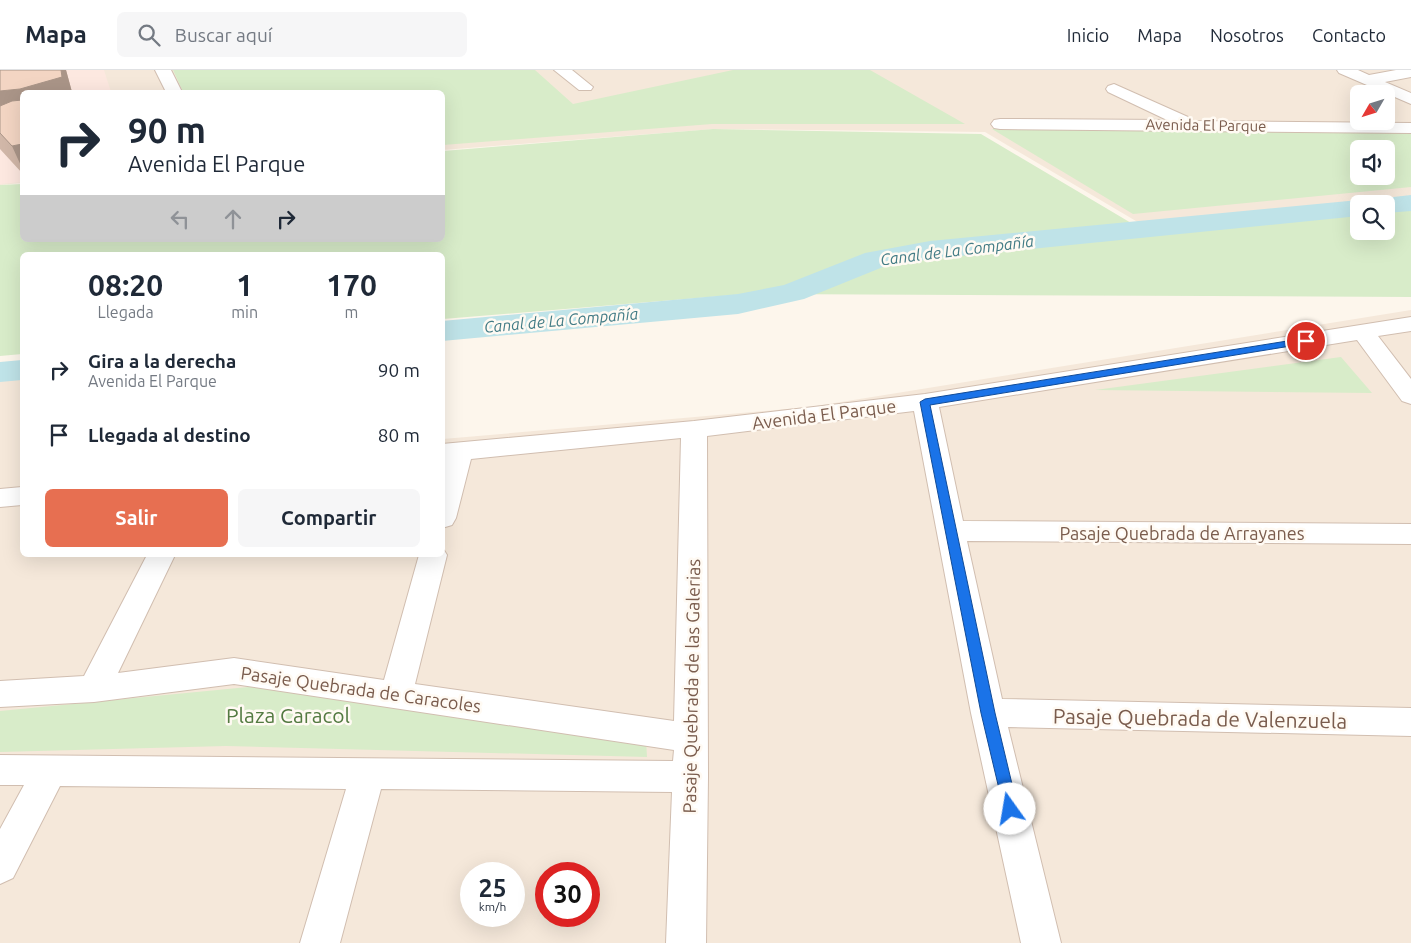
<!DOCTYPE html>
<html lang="es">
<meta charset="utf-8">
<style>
:root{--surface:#fff;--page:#f6f6f7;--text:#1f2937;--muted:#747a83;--line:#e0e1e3;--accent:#e76f51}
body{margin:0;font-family:Ubuntu,sans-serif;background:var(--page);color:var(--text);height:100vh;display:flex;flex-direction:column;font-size:19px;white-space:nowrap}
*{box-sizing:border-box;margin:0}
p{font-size:16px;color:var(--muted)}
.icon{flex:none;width:28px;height:28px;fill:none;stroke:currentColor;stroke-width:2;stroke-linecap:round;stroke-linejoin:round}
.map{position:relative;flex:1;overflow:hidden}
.side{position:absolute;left:20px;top:182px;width:425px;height:305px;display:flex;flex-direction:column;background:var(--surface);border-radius:8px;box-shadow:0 5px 20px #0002}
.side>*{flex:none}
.guide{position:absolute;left:20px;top:20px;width:425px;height:152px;border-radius:8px;box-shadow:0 5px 20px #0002;background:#fff;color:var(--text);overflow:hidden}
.needle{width:32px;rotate:231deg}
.fabs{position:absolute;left:1350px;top:15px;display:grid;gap:10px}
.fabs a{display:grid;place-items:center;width:45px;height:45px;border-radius:8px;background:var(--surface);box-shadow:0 5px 20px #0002;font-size:25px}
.speed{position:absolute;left:460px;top:792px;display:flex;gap:10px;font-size:25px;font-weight:700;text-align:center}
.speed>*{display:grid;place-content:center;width:65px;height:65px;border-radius:50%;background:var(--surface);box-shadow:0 5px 20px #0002;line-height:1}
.speed small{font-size:12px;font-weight:400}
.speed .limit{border:8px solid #d22;background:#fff;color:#111}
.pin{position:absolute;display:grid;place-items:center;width:42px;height:42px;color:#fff;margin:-21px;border:2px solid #fff;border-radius:50%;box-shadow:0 1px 5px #0007}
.me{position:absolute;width:55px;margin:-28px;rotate:347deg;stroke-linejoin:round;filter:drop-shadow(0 0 4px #0008)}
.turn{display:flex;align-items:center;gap:18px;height:105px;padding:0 25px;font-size:22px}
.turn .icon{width:65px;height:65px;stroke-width:2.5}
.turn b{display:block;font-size:35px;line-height:42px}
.lanes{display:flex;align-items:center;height:48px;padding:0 25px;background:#0003;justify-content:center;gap:25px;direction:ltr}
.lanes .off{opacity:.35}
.eta{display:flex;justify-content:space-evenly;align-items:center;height:85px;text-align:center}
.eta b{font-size:30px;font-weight:600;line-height:35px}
.cta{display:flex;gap:10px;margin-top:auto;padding:10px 25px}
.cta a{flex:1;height:58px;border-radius:8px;background:var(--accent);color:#fff;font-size:20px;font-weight:600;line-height:58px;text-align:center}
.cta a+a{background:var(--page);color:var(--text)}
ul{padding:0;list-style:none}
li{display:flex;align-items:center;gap:15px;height:65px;padding:0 25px}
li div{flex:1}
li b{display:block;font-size:19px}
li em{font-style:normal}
header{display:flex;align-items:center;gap:30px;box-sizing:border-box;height:70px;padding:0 25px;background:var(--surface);border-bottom:1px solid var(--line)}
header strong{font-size:24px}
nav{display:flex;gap:28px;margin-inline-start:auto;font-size:18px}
.search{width:350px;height:45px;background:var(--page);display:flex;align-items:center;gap:12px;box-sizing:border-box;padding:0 18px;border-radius:8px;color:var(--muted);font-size:19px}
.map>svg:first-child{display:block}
.residential{fill:#f5e8da;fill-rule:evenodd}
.commercial{fill:#fde8e0}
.green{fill:#d8ecc9;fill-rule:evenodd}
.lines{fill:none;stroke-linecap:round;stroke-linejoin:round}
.canal{fill:#bfe3e8;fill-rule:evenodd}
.minor-casing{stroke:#d1beb0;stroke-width:2}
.minor{fill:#fff;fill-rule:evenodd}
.wall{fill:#d1b7a8}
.shaded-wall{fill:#aa9588}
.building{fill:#f3d5c3;stroke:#aa9588}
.route{fill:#1a73e8;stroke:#114b97}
.labels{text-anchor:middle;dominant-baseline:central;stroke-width:5;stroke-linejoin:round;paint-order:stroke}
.far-street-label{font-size:15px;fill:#7a5c4d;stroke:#fffaf3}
.far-water-label{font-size:16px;font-style:italic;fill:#437c86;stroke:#fffaf3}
.street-label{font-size:18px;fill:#7a5c4d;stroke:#fffaf3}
.near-park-label{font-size:21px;fill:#537a41;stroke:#fffaf3}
.near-street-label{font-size:21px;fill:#7a5c4d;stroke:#fffaf3}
</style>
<header>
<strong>Mapa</strong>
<div class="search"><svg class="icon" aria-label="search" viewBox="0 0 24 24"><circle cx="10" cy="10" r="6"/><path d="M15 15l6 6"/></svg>Buscar aquí</div>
<nav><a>Inicio</a><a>Mapa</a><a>Nosotros</a><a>Contacto</a></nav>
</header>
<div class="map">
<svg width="1411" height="873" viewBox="0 0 1411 873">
<rect width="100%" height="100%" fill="#fdf6ec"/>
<path class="residential" d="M0 0H1411V128L1141 154 985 62 714 59 443 80 442 22H22V113L0 115ZM1359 24H1386V51H1359ZM1359 79H1386V106H1359Z
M1411 240V873H0V305L22 303V485H442L443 369 810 337ZM471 804H514V846H471ZM546 804H589V846H546Z"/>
<path class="commercial" d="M39 0H104L111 22H22V112L0 114V10Z"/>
<path class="green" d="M173 0H535L573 34 733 0H870L965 54H712L443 75 442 22H183Z
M713 59 981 64 1148 163 1359 142V161H1386V139L1411 137V227L746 224 443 249 442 185H22V284L0 286V115L22 114V170H442L443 81Z
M992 59 1411 63V117L1133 144ZM1359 79H1386V106H1359Z
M1341 287 1372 323 1095 320Z
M289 613 646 669 647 687 226 676 0 682V641Z"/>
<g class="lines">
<path class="canal" d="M1411 125V141L1386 143V134H1373L1376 129Z
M1359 130 1370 134H1359V146L930 189 883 197 804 229 738 244 442 271V251L738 224 784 215 865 183 930 171Z
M22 290V310L0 312V292Z"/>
<defs>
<path id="minor" d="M155 0H171L182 22H166Z
M554 0H572L593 17 591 20H579Z
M1337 0H1358L1369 5 1396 0H1411V7L1385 12 1411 23V34L1339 3Z
M1114 14 1188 47 1190 51 1411 53V63L1000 59 994 58 991 54 994 50 1000 49 1167 50 1108 22 1106 19 1108 16Z
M1411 247V261L1378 266 1411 309V334L1402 331 1357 270 939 337 963 451 1411 454V474L967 471 1002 629 1411 638V666L1008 657 1061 873H1021L971 643 914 341 707 366 708 707 706 873H666L672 722 381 719 340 873H300L346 719 60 716 13 808 0 814V759L24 715H0V685L673 691 674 680 234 614 94 632 0 637V611L84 606 147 485H175L118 603 234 588 384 610 419 485H442V477L447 485 415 614 674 651 681 368 471 389 456 448 452 455 442 458V398L444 391 442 392V374L694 351 925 324Z
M22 417V435L0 437V419Z"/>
</defs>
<use href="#minor" class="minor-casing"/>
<use href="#minor" class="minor"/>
</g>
<path class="wall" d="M0 0H66L72 22H22V103L0 79Z"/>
<path class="shaded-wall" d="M61 0H66L72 22H22V52L0 55V21Z
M22 74V98L12 76Z"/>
<path class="building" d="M0 0H61L62 7 20 19 0 21Z
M22 30V74L12 76 0 63V36L12 31Z"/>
<path class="route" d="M1306 268 1309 269V273L930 335 995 643 1018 739 1015 744 1010 746 1005 744 981 643 920 332 925 329Z"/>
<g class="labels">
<g class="far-street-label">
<text transform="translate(1206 55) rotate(1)">Avenida El Parque</text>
</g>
<g class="far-water-label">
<text transform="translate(957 180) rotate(-7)">Canal de La Compañía</text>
<text transform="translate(561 250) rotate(-5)">Canal de La Compañía</text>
</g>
<g class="street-label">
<text transform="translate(824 344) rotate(-7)">Avenida El Parque</text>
<text x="1182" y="463">Pasaje Quebrada de Arrayanes</text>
<text transform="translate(691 616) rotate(-89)">Pasaje Quebrada de las Galerias</text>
<text transform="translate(361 619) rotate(8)">Pasaje Quebrada de Caracoles</text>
</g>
<g class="near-park-label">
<text x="288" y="645">Plaza Caracol</text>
</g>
<g class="near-street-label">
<text transform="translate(1200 648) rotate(1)">Pasaje Quebrada de Valenzuela</text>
</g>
</g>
</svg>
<div class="fabs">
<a><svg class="needle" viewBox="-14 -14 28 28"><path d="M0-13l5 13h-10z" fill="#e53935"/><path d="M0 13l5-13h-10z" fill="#747a83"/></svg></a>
<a><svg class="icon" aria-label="sound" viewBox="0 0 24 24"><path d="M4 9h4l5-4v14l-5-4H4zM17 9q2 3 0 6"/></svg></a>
<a><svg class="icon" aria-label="search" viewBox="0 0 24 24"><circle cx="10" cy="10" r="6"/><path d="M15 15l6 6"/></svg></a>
</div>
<div class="speed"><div>25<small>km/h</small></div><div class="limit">30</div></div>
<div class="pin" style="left:1306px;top:271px;background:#d93025"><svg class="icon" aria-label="arrive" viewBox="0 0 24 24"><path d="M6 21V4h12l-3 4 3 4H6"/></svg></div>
<svg class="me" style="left:1010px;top:739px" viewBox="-20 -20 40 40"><circle r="19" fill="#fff"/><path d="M0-13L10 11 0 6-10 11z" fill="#1a73e8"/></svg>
<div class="guide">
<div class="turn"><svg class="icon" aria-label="right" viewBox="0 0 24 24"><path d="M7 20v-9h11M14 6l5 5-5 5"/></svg><div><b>90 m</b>Avenida El Parque</div></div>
<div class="lanes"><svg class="icon off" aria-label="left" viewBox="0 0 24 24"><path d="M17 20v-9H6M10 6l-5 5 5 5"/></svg><svg class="icon off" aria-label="ahead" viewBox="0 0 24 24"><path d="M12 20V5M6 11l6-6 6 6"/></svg><svg class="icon" aria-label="right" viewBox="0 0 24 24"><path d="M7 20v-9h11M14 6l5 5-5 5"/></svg></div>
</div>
<section class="side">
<div class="eta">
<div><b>08:20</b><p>Llegada</p></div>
<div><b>1</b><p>min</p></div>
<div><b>170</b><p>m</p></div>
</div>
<ul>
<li><svg class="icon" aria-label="right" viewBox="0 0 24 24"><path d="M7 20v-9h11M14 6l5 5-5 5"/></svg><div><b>Gira a la derecha</b><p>Avenida El Parque</p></div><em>90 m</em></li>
<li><svg class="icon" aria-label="arrive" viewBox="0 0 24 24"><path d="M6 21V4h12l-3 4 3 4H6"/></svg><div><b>Llegada al destino</b></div><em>80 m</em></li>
</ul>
<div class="cta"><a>Salir</a><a>Compartir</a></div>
</section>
</div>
